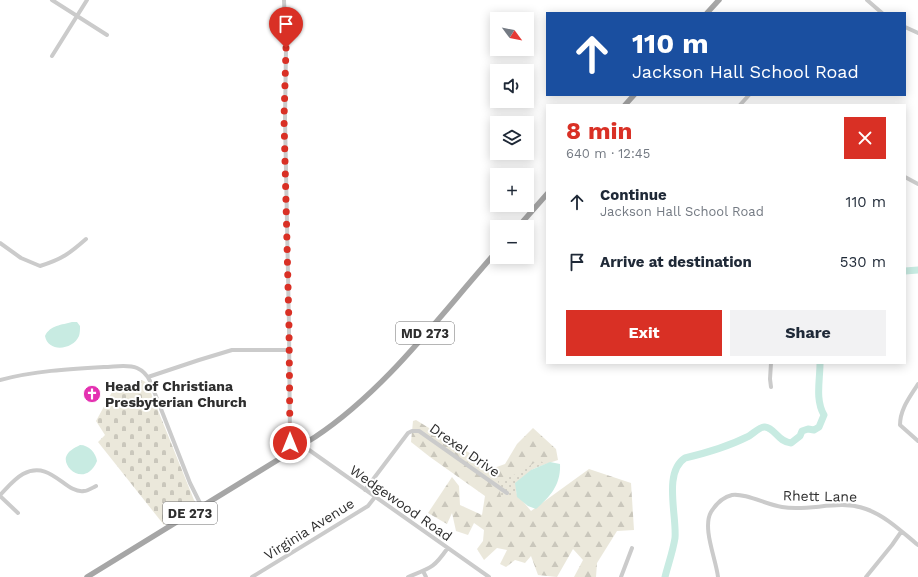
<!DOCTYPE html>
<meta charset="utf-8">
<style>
:root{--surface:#fff;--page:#f2f2f3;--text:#1f2937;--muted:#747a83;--accent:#d93025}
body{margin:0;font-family:"Work Sans",sans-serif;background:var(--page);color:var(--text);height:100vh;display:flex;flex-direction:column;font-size:15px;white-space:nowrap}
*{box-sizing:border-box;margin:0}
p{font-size:13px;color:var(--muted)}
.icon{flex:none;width:22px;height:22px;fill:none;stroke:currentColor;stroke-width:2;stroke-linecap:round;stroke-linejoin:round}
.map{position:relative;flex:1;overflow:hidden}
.details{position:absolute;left:546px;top:104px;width:360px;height:260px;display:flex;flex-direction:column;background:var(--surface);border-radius:0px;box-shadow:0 2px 10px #0003}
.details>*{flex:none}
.top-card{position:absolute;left:546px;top:12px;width:360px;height:84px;border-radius:0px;box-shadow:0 2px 10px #0003;background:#1a4fa0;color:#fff;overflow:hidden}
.needle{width:26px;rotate:122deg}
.fabs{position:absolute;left:490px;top:12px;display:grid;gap:8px}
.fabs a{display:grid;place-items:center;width:44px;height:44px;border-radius:0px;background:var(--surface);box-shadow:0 2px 10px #0003;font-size:20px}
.pin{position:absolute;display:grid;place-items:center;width:34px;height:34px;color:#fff;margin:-41px -17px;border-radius:50% 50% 50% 0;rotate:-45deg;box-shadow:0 0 4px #0007}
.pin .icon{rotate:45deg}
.me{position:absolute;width:44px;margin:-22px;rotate:0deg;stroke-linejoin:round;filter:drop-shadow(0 0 3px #0008)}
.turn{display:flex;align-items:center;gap:14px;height:84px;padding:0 20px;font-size:18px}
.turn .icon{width:52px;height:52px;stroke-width:2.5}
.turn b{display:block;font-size:28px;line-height:34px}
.round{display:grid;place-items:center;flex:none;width:42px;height:42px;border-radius:0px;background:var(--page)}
.head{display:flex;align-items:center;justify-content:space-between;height:68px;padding:0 20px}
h1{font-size:24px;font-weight:700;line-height:30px;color:var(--accent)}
.primary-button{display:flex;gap:8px;margin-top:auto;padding:8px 20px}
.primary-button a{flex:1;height:46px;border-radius:0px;background:var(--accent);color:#fff;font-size:16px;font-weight:700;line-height:46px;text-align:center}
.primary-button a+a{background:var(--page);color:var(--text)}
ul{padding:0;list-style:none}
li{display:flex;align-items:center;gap:12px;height:60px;padding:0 20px}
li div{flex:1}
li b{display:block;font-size:15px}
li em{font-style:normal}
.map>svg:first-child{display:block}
.forest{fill:url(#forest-firs)}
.cemetery{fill:url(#cemetery-stones)}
.park{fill:url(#park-dots)}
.water{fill:#c8ebe2}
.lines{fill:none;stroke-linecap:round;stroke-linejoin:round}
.river{stroke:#c8ebe2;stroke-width:7}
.minor{stroke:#cbcbcb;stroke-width:4}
.major{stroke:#a6a6a6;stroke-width:5.5}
.route{stroke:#d93025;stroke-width:7;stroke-dasharray:0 12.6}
.labels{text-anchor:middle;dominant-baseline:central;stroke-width:4;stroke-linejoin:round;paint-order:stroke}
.shield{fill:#fff;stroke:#6d6d6d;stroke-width:1}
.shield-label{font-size:13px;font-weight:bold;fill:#2e2e2e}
.poi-label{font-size:14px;font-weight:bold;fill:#2e2e2e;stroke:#fff;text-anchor:start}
.street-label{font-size:14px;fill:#2e2e2e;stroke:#fff}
</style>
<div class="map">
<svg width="918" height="577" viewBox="0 0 918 577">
<defs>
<pattern id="forest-firs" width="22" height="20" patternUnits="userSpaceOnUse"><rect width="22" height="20" fill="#ebe8db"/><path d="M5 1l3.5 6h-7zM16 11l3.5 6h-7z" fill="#cac7bc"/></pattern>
<pattern id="cemetery-stones" width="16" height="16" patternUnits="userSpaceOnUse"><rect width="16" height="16" fill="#ebe8db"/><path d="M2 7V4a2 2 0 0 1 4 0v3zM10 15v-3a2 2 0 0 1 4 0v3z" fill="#cac7bc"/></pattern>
<pattern id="park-dots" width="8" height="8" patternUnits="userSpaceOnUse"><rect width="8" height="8" fill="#ebe8db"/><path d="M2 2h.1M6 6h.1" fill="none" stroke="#cac7bc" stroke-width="1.8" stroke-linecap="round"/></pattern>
</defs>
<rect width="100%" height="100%" fill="#fff"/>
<path class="forest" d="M416 420 494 468 505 464 517 444 533 428 556 449 558 460 534 468 511 487 531 511 589 469 631 483 634 530 617 531 597 563 596 577H574L583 560 573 549 557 577 538 575 531 556 525 563 515 560 506 567 500 564 507 550 497 548 484 560 477 549 483 541 484 530 474 523 468 535 456 531 452 513 447 524 428 513 452 477 459 486 460 505 482 515 485 496 430 457 411 442 413 421Z"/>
<path class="cemetery" d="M142 380 147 383 196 505 164 525 98 442 105 435 96 421 112 392Z"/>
<path class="park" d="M539 460 545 464 531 470 516 487 517 497H501L498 481 516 474Z"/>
<path class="water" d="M72 322H77L80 326C80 329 80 333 79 336 73 350 48 353 45 336 50 325 62 325 72 322Z
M80 445C89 445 96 453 97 461 86 487 63 469 66 457 68 451 74 448 80 445Z
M550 462 560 464C561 484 551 496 536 509L528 506 517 497 515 483 531 470Z"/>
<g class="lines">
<path class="river" d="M905 271 918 270
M665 577C668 565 673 551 675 538 677 516 663 472 685 458 706 453 727 447 747 437 752 435 760 426 765 427 775 428 778 442 791 443L800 436 802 431 808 429 814 430 819 427 824 415C815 399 820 381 820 363"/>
<path class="minor" d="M52 0 107 35
M284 0 286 48 285 119 289 327 290 443 294 450
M867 0 882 13
M905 27 918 33
M52 56 87 0
M740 105 749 95
M905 177 918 184
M0 243 21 258 40 266C62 259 69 254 86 239
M771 363 770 379 771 387
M148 377 199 360 232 350H289
M0 380C34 371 68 369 104 367 114 367 128 364 137 368 144 371 147 375 150 381L190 483 202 507
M918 384C910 397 900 409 900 425L918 441
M302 445 489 577
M365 490 408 433 412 431H419L507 493
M0 495C7 488 14 479 23 474 51 459 65 494 84 491 88 491 92 488 96 486
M0 496 18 513
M423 571 426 577
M252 577 368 506 375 497
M408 577C430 568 433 569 447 549
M621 577 632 548
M718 577C716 559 702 528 711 512 716 504 723 497 732 495 746 493 767 505 782 507 810 512 838 499 866 509 886 516 902 532 918 545
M866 577 892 545 901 532"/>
<path class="major" d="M707 13 719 0
M625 105 634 95
M518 227 547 194
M87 577 315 437C387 389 440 315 497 251"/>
</g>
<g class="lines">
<path class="route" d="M286 48 284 119 289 327 290 443"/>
</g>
<defs>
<symbol id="church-disc" viewBox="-11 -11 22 22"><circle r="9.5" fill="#e431b1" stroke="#fff"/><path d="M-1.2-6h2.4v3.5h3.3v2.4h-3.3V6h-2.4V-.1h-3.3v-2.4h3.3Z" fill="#fff"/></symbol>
</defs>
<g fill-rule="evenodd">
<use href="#church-disc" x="82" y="384" width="20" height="20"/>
</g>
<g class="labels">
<g class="shield">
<rect x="396" y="322" width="58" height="22" rx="3"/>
<rect x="163" y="502" width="54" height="22" rx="3"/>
</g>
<g class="shield-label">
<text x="425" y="333">MD 273</text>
<text x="190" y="513">DE 273</text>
</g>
<g class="poi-label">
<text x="105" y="386">Head of Christiana<tspan x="105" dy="16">Presbyterian Church</tspan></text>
</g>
<g class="street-label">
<text transform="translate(465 450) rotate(35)">Drexel Drive</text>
<text transform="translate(820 496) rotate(1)">Rhett Lane</text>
<text transform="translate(401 503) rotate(35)">Wedgewood Road</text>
<text transform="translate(309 529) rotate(-32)">Virginia Avenue</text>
</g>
</g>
</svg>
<div class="fabs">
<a><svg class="needle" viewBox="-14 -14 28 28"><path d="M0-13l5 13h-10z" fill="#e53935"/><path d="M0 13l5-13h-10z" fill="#747a83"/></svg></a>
<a><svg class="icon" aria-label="sound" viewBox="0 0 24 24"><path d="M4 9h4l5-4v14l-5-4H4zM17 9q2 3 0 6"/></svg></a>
<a><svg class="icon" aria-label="layers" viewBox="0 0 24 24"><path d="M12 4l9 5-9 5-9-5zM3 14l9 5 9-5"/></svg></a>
<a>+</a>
<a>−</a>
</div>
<div class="pin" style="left:286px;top:48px;background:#d93025"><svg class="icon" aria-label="arrive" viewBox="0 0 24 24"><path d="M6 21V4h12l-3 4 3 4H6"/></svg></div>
<svg class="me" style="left:290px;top:443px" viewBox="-20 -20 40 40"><circle r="17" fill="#d93025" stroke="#fff" stroke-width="3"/><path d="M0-11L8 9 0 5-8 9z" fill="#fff"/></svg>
<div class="top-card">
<div class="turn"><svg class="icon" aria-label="ahead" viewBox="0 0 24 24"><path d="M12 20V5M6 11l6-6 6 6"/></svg><div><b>110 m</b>Jackson Hall School Road</div></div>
</div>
<section class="details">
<div class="head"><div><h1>8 min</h1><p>640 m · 12:45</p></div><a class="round" style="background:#d93025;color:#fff"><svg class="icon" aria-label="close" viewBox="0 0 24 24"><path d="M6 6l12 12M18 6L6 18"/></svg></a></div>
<ul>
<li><svg class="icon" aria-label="ahead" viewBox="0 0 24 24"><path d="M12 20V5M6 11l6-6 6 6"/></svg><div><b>Continue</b><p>Jackson Hall School Road</p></div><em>110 m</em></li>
<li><svg class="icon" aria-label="arrive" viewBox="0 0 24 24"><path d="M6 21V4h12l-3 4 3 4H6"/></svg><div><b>Arrive at destination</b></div><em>530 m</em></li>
</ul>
<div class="primary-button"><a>Exit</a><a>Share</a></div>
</section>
</div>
